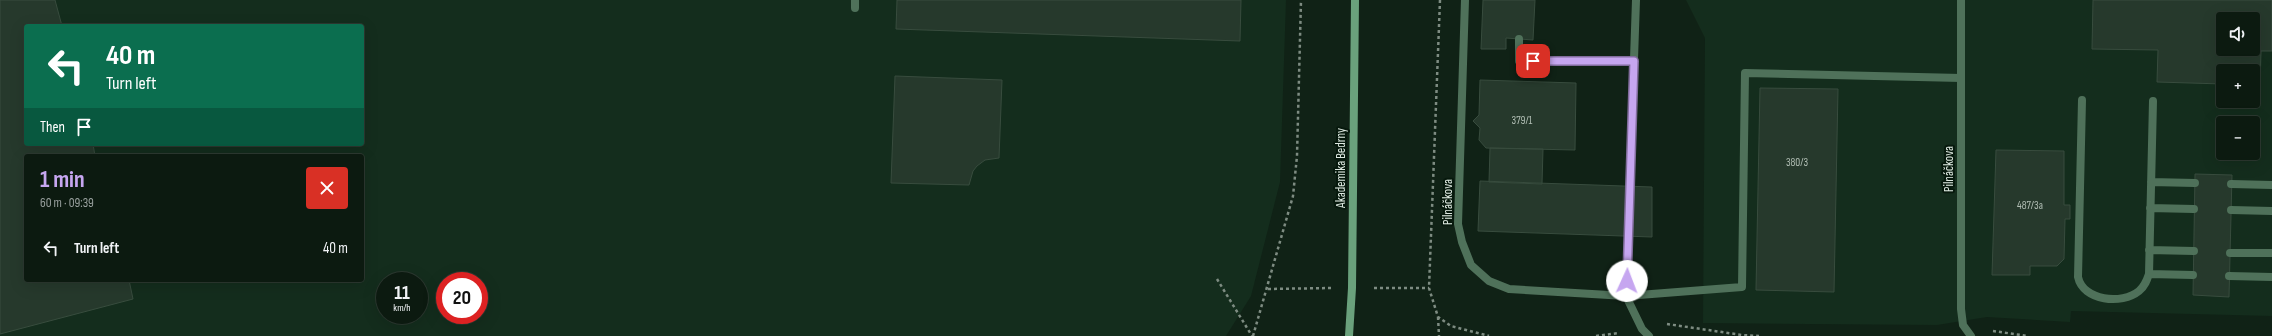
<!DOCTYPE html>
<meta charset="utf-8">
<style>
:root{--surface:#0c1a10;--page:#1a271e;--text:#f1f3f6;--muted:#9aa19f;--line:#2c3830;--accent:#c6a6f0}
body{margin:0;font-family:"Sofia Sans Condensed",sans-serif;background:var(--page);color:var(--text);height:100vh;display:flex;flex-direction:column;font-size:15px;white-space:nowrap}
*{box-sizing:border-box;margin:0}
p{font-size:13px;color:var(--muted)}
.icon{flex:none;width:22px;height:22px;fill:none;stroke:currentColor;stroke-width:2;stroke-linecap:round;stroke-linejoin:round}
.map{position:relative;flex:1;overflow:hidden}
.details{position:absolute;left:24px;top:154px;width:340px;height:128px;display:flex;flex-direction:column;background:var(--surface);border-radius:4px;box-shadow:0 4px 16px #0002,0 0 0 1px var(--line)}
.details>*{flex:none}
.top-card{position:absolute;left:24px;top:24px;width:340px;height:122px;border-radius:4px;box-shadow:0 4px 16px #0002,0 0 0 1px var(--line);background:#0b6e4f;color:#fff;overflow:hidden}
.tools{position:absolute;left:2216px;top:12px;display:grid;gap:8px}
.tools a{display:grid;place-items:center;width:44px;height:44px;border-radius:4px;background:var(--surface);box-shadow:0 4px 16px #0002,0 0 0 1px var(--line);font-size:20px}
.speed{position:absolute;left:376px;top:272px;display:flex;gap:8px;font-size:20px;font-weight:700;text-align:center}
.speed>*{display:grid;place-content:center;width:52px;height:52px;border-radius:50%;background:var(--surface);box-shadow:0 4px 16px #0002,0 0 0 1px var(--line);line-height:1}
.speed small{font-size:10px;font-weight:400}
.speed .limit{border:6px solid #d22;background:#fff;color:#111}
.pin{position:absolute;display:grid;place-items:center;width:34px;height:34px;color:#fff;margin:-17px;border-radius:8px;box-shadow:0 2px 6px #0006}
.me{position:absolute;width:44px;margin:-22px;rotate:2deg;stroke-linejoin:round;filter:drop-shadow(0 0 3px #0008)}
.turn{display:flex;align-items:center;gap:14px;height:84px;padding:0 16px;font-size:18px}
.turn .icon{width:52px;height:52px;stroke-width:2.5}
.turn b{display:block;font-size:28px;line-height:34px}
.then{display:flex;align-items:center;height:38px;padding:0 16px;background:#0003;gap:8px;font-size:15px}
.round{display:grid;place-items:center;flex:none;width:42px;height:42px;border-radius:4px;background:var(--page)}
.headline{display:flex;align-items:center;justify-content:space-between;height:68px;padding:0 16px}
h1{font-size:24px;font-weight:700;line-height:30px;color:var(--accent)}
ul{padding:0;list-style:none}
li{display:flex;align-items:center;gap:12px;height:52px;padding:0 16px}
li div{flex:1}
li b{display:block;font-size:15px}
li em{font-style:normal}
.map>svg:first-child{display:block}
.built{fill:#142d1d;fill-rule:evenodd}
.building{fill:#26392c;stroke:#384c3e;fill-rule:evenodd}
.lines{fill:none;stroke-linecap:round;stroke-linejoin:round}
.path{stroke:#7e8c82;stroke-width:2.5;stroke-dasharray:3 3;stroke-linecap:butt}
.lane{stroke:#4f715a;stroke-width:8}
.street{stroke:#4f715a;stroke-width:8}
.secondary{stroke:#6aa17c;stroke-width:8}
.route-casing{stroke:#816c9c;stroke-width:10}
.route{stroke:#c6a6f0;stroke-width:7}
.labels{text-anchor:middle;dominant-baseline:central;stroke-width:4;stroke-linejoin:round;paint-order:stroke}
.number-label{font-size:11px;fill:#b1beb4}
.street-label{font-size:13px;fill:#dfeae2;stroke:#07190d}
</style>
<div class="map">
<svg width="2272" height="336" viewBox="0 0 2272 336">
<rect width="100%" height="100%" fill="#102216"/>
<path class="built" d="M0 0H1286L1280 182 1251 296 1226 336H0ZM26 26H362V144H26ZM26 156H362V280H26ZM385 281H419V315H385ZM445 281H479V315H445Z
M1686 0H2272V316L2071 311 2070 322 1987 317 1937 325 1703 323 1705 38ZM2223 19H2253V49H2223ZM2223 71H2253V101H2223ZM2223 123H2253V153H2223Z"/>
<path class="building" d="M0 0H55L62 26H26V144H93L95 156H26V280H129L133 299 0 334Z
M897 0H1241L1240 41 896 29Z
M1483 0H1535L1533 40 1506 38V49H1481Z
M2093 0H2272V51H2261L2260 85H2253V71H2223V84L2157 82 2158 50 2092 49ZM2223 19H2253V49H2223Z
M895 76 1002 80 999 158 985 160 977 166 973 171 969 185 891 183Z
M1480 80 1576 83 1575 150 1486 148 1479 140 1480 128 1473 121 1479 115Z
M1760 88 1838 89 1834 292 1756 290Z
M1490 148 1543 149 1542 184 1489 182Z
M1996 150 2064 151V205H2070V219H2065L2064 259 2057 266H2030V275H1992Z
M2195 174 2232 175 2229 297 2193 295Z
M1480 181 1652 187V237L1478 231Z"/>
<g class="lines">
<path class="path" d="M1440 0 1429 288 1438 317 1451 326 1489 336
M1217 279 1252 336
M1374 288H1429
M1268 289 1331 288
M1438 317 1439 336
M1667 324 1742 335 1759 336
M1993 331 2028 336
M1253 336 1293 196 1297 156 1301 0
M1596 336 1619 333"/>
<path class="lane" d="M1465 0 1458 224 1462 242 1471 265 1489 281 1509 289 1626 296 1742 287 1745 73 1961 78
M1636 0 1626 296 1642 329 1649 336
M1519 39V61H1634
M2082 100 2078 277C2083 301 2122 305 2139 291 2145 286 2147 280 2149 274L2153 101
M2151 182 2195 183
M2231 184 2272 185
M2150 208 2194 209
M2231 210 2272 211
M2149 250 2194 251
M2230 253H2272
M2149 274 2193 275
M2229 276 2272 277"/>
<path class="street" d="M1961 0V309L1963 325 1971 336
M855 8V0"/>
<path class="secondary" d="M1349 336 1352 288 1355 0"/>
</g>
<g class="lines">
<defs>
<path id="route" d="M1533 61H1634L1627 281"/>
</defs>
<use href="#route" class="route-casing"/>
<use href="#route" class="route"/>
</g>
<g class="labels">
<g class="number-label">
<text x="1522" y="120">379/1</text>
<text x="1797" y="162">380/3</text>
<text x="2030" y="205">487/3a</text>
</g>
<g class="street-label">
<text transform="translate(1341 168) rotate(-90)">Akademika Bedrny</text>
<text transform="translate(1949 169) rotate(-90)">Pilnáčkova</text>
<text transform="translate(1448 202) rotate(-90)">Pilnáčkova</text>
</g>
</g>
</svg>
<div class="tools">
<a><svg class="icon" aria-label="sound" viewBox="0 0 24 24"><path d="M4 9h4l5-4v14l-5-4H4zM17 9q2 3 0 6"/></svg></a>
<a>+</a>
<a>−</a>
</div>
<div class="speed"><div>11<small>km/h</small></div><div class="limit">20</div></div>
<div class="pin" style="left:1533px;top:61px;background:#d93025"><svg class="icon" aria-label="arrive" viewBox="0 0 24 24"><path d="M6 21V4h12l-3 4 3 4H6"/></svg></div>
<svg class="me" style="left:1627px;top:281px" viewBox="-20 -20 40 40"><circle r="19" fill="#fff"/><path d="M0-13L10 11 0 6-10 11z" fill="#c6a6f0"/></svg>
<div class="top-card">
<div class="turn"><svg class="icon" aria-label="left" viewBox="0 0 24 24"><path d="M17 20v-9H6M10 6l-5 5 5 5"/></svg><div><b>40 m</b>Turn left</div></div>
<div class="then">Then<svg class="icon" aria-label="arrive" viewBox="0 0 24 24"><path d="M6 21V4h12l-3 4 3 4H6"/></svg></div>
</div>
<section class="details">
<div class="headline"><div><h1>1 min</h1><p>60 m · 09:39</p></div><a class="round" style="background:#d93025;color:#fff"><svg class="icon" aria-label="close" viewBox="0 0 24 24"><path d="M6 6l12 12M18 6L6 18"/></svg></a></div>
<ul>
<li><svg class="icon" aria-label="left" viewBox="0 0 24 24"><path d="M17 20v-9H6M10 6l-5 5 5 5"/></svg><div><b>Turn left</b></div><em>40 m</em></li>
</ul>
</section>
</div>
